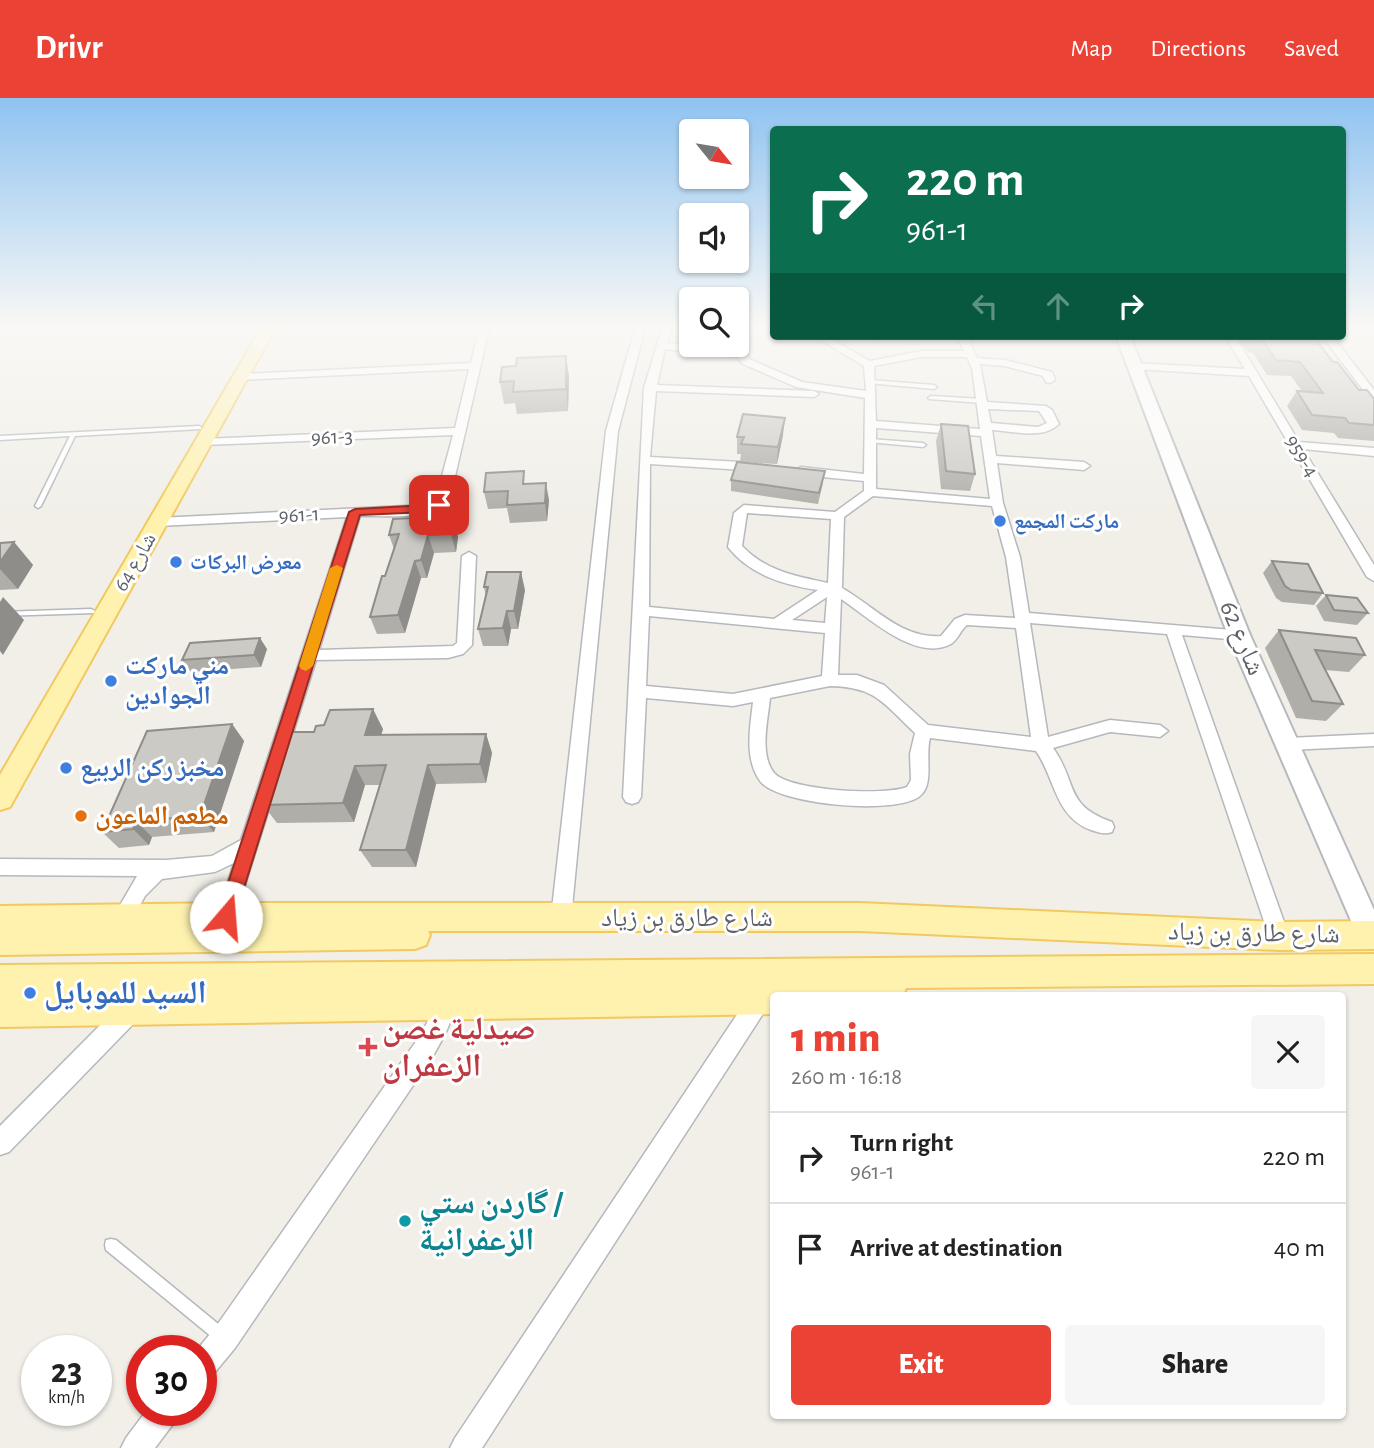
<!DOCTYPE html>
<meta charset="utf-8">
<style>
:root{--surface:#fff;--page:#f6f6f6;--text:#222;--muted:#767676;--line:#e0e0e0;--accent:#ea4335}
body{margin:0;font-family:"Alegreya Sans","Noto Naskh Arabic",sans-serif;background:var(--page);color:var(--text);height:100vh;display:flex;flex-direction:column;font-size:26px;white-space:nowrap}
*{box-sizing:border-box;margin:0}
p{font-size:23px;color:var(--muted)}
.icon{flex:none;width:38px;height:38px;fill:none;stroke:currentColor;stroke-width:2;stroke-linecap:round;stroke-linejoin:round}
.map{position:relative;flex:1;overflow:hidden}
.side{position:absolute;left:770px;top:894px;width:576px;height:427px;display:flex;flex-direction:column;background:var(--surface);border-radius:7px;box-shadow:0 2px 5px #0004}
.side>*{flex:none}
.guide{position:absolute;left:770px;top:28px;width:576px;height:214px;border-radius:7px;box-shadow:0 2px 5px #0004;background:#0b6e4f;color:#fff;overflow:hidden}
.needle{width:46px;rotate:120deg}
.buttons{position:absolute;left:679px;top:21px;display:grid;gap:14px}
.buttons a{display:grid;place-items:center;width:70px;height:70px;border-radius:7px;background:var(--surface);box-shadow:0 2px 5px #0004;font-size:35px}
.speed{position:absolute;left:21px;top:1237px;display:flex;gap:14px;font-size:35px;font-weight:700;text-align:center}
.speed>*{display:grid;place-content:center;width:91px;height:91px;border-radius:50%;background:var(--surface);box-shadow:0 2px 5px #0004;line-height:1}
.speed small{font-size:18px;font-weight:400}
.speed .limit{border:10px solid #d22;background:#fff;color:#111}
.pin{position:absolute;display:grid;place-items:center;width:60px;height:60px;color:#fff;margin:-30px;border-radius:14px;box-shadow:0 4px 10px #0006}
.me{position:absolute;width:77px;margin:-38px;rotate:18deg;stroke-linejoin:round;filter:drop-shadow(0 0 5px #0008)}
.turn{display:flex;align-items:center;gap:24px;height:147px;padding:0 21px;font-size:32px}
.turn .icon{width:91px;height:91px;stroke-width:2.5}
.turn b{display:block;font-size:49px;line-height:60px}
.lanes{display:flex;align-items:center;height:66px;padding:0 21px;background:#0003;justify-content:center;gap:35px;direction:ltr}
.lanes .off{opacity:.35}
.round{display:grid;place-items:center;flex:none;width:74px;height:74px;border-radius:7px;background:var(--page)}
.headline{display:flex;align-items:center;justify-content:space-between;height:119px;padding:0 21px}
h1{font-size:42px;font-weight:800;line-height:52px;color:var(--accent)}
.primary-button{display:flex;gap:14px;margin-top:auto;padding:14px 21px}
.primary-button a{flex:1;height:80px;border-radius:7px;background:var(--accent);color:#fff;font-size:28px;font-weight:800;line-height:80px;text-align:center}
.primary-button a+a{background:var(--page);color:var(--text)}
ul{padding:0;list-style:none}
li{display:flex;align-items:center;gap:21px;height:91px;padding:0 21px;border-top:2px solid var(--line)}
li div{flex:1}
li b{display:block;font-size:26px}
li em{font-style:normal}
header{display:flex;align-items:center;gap:42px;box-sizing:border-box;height:98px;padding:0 35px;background:var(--accent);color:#fff}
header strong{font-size:33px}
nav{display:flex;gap:38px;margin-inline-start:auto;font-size:24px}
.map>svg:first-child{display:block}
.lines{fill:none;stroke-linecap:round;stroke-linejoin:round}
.lane-casing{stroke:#b5b8bc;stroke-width:3}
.street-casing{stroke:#b5b8bc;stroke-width:3}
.secondary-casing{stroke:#b6babf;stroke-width:4}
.primary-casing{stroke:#f2c960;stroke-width:4}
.lane{fill:#fff;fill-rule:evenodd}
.street{fill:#fff;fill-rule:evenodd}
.secondary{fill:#fff;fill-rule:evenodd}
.primary{fill:#fff2af;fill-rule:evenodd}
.wall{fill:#afaea9}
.shaded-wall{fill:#8f8d8a}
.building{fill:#cccac5;stroke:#8f8d8a;stroke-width:2}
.route{fill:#ea4335;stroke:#982c22;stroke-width:2}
.slow{fill:#f59e0b}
.shop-dot{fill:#3f7fe0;stroke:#fff;stroke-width:2.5}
.food-dot{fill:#e8710a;stroke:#fff;stroke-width:2.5}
.health-dot{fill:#e0444e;stroke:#fff;stroke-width:2.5}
.culture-dot{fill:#0f9aa8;stroke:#fff;stroke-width:2.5}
.labels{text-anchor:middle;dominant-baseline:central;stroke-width:6;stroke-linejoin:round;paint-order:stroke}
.far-street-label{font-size:21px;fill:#5f6368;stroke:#fff}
.far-shop-label{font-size:21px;font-weight:bold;fill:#366cbe;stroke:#fff;text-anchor:start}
.street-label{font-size:26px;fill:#5f6368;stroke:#fff}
.shop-label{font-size:26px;font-weight:bold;fill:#366cbe;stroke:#fff;text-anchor:start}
.food-label{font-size:26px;font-weight:bold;fill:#c56008;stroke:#fff;text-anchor:start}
.near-shop-label{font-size:32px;font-weight:bold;fill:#366cbe;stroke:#fff;text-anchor:start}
.near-health-label{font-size:32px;font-weight:bold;fill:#be3a42;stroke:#fff;text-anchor:start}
.near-culture-label{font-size:32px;font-weight:bold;fill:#0d838f;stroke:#fff;text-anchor:start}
</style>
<header>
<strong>Drivr</strong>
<nav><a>Map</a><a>Directions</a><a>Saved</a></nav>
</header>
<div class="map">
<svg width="1374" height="1350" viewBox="0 0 1374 1350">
<rect width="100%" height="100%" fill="#f1efe8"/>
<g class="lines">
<defs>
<path id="lane" d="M870 282 934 287 937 289 934 291 868 285 867 284Z
M931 298 982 301 985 303 982 305 929 301 928 300Z
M199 328 201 329V331L75 338 41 408 38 410 35 408 70 338 0 342V338Z
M870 341 923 345 926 347 923 349 868 344V342Z
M91 511 95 513 94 515 0 518V514Z
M111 1141 116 1142 228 1234 230 1239 228 1244 223 1246 218 1244 106 1152 105 1147 106 1142Z"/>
<path id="street" d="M480 227H490L450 400C433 424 387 417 360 418L319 552 453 548 457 545 462 458 469 454 476 458 472 547 463 556 448 560 316 562 233 825 226 828 219 825 216 819 234 765 215 774 162 781 145 798 129 827 122 830 115 827 112 821 137 778 0 777V761L166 762 212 758 241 742 347 419 158 428 152 424 158 420 426 407 435 404 453 337 203 347 197 344 203 341 455 330 469 271 241 282 236 279 241 276 471 265Z
M636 227H646L618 333 571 820 568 826 561 829 554 826 551 820 606 333Z
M663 227H673L667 245 738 253 744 227H754L747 256 749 261 802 284 866 293 864 268 814 238H826L870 263 921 253H964L957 238H967L977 260 1005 262 1052 274 1055 282 1050 285 1046 284 1043 278 1005 268 980 266 987 304 1046 308 1052 312 1059 326C1043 342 1013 333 992 332L996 358 1084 364 1090 368 1084 372 997 365 1003 405 1020 459 1029 515 1244 533 1247 537 1244 541 1239 542 1182 537 1289 838 1286 845 1279 847 1272 845 1269 838 1167 536 1030 525 1048 639 1110 622 1160 627 1168 633 1160 639 1110 634 1053 650C1078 684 1063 707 1112 724L1114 729 1112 734C1104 737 1098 734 1091 732 1055 719 1055 680 1036 653L930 640C925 658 934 685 921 697 900 718 777 707 760 683 744 660 750 630 753 604L733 608 646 600 641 699 638 704 632 706 626 704 623 699 644 290ZM665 251 738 259 741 265 796 289 865 300 864 376 801 369 795 373 801 377 864 383V393L835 414 744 407 734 415 728 449C750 477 784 487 818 492L774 521 649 509 650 366 759 373 765 369 759 365 650 359 656 293 814 299 819 296 814 293 657 287ZM921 259H967L972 270 980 331 876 323 874 268ZM988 311 1039 313 1047 325 1038 329 991 325ZM876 330 981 338 990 401 876 391ZM873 398 992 408 1006 459 1015 520 965 517 955 521 941 538C901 541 874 508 842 490L844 419ZM747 415 831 421 828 485C795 478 766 473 742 448ZM827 499 825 525 792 522ZM841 501C868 519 914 563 949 547 958 543 960 532 967 527L1016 530 1031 639 928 627 884 587 857 577H838ZM649 518 825 535 822 578 733 596 646 588ZM830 588C876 589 883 605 915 635L910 656 911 682 907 689C885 698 790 693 774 675 759 656 768 622 770 600Z
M858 238H881L876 241Z
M1225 238H1235L1299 344 1374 350V358L1303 351 1374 467V483L1367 479 1249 278 1135 271 1130 268 1135 265 1245 271Z
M1322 238H1332L1374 292V302L1370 301Z
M1374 636V648L1288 652 1282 651 1280 646 1282 641 1288 640Z
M760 891 768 894 771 901 768 908 482 1350H450L455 1340 752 894Z
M442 896 450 900C458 919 442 941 433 958L235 1250 211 1279 201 1283V1253H196L215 1230 417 942 427 925 434 900Z
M133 899 141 902 144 910 141 918 9 1054 0 1057V1028L125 902Z
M147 1312H180L176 1322 155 1350H121L126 1340Z"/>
<path id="secondary" d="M1116 238H1130L1250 537 1374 812V849L1361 846 1228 537Z"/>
<path id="primary" d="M263 227H277L10 709 0 712V677Z
M226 805H860L1279 824 1374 823V851L1279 852 860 833H428L430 837 426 847 415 851 0 857V808Z
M1374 856V886L906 890 903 898H774V916L0 929V867Z"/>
</defs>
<use href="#lane" class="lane-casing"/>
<use href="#street" class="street-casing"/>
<use href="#secondary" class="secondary-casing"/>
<use href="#primary" class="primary-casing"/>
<use href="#lane" class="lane"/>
<use href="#street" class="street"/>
<use href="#secondary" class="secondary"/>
<use href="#primary" class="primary"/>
</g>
<path class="wall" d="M1236 238H1313L1333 264 1359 292 1374 301V343L1338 340 1334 335 1302 332 1287 308 1297 293H1302L1291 278 1267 277 1253 255 1248 254Z
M566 258 569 279 568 313 517 316 515 305 504 306 500 284 516 268Z
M941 326 975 376 970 393 941 391 936 343Z
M783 337 777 366 740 364 741 356H737V339Z
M731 382 823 385 818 406 731 393Z
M526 385 549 402 547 423 510 425 507 410 488 411 484 394Z
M432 409 434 417 442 416 444 422 458 439 456 454 434 455 427 480H421L405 535 377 536 370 519 385 478 394 451 389 437 412 420Z
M14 444 33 467 18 491 0 492V445Z
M1272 463 1323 495 1314 507 1282 504 1276 500 1263 475Z
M484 489 525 492 518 531H511L508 548H483L478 531 486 499Z
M1326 497 1368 515 1357 527 1324 523 1316 508Z
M1279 532 1365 557 1349 574 1325 572 1343 606 1326 623 1296 620 1265 550Z
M267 551 261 569 191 574 182 562Z
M232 626 244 643 214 734 152 739 149 747 119 750 102 734Z
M383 631 381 637 486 636 492 655 486 685 436 686 416 769H372L360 752 380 687H365L354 724 277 725 263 707 314 634Z"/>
<path class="shaded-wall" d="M566 258 569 279 568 313 566 291Z
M785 320 783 337 777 366 778 349Z
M546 385 549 402 547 423 545 405Z
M453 421 458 439 456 454 451 436Z
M428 437 434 455 427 480 421 462Z
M14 444 33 467 18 491 0 471V464Z
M415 463 421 480 405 535 398 517Z
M521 474 525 492 518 531 514 513Z
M3 499 24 522 3 557 0 553V504Z
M507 513 511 531 508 548 503 530Z
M260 540 267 551 261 569 254 557Z
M373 611 383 631 375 657 365 637Z
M232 626 244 643 214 734 200 718Z
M486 636 492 655 486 685 480 666Z
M428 667 436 686 416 769 406 752Z
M355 668 365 687 354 724 343 705Z
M136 723 152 739 149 747 133 731Z"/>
<path class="building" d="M1254 238H1313L1333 264H1337L1359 292H1367L1374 301V327L1349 325 1345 320 1312 317 1297 293 1323 295 1300 264 1276 262 1261 240H1256Z
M566 258V291L513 294 514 283 500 284 502 269 516 268 517 260Z
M743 316 785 320 778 349 741 346 744 339H737Z
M941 326 968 328 975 376 946 373Z
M737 364 825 373 819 395 731 382Z
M524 373 523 386 546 385 545 405 507 407 508 393 484 394 486 375Z
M432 409 431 417 442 416 441 422 453 421 451 436 428 437 421 462 415 463 398 517 370 519 382 478H385L399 436 389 437 393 421 412 420 414 410Z
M14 444 0 464V445Z
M1272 463 1308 466 1323 495 1291 492 1285 488Z
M487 474H521L514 513H507L503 530 478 531 488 489H484Z
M1326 497 1357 500 1368 515 1334 512Z
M1279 532 1356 540 1365 557 1315 552 1343 606 1312 603Z
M260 540 254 557 182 562 190 545Z
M373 611 365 637 486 636 480 666 428 667 406 752H360L386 667 355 668 343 705 263 707 292 634H314L316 628 324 627 330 612Z
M232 626 200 718 136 723 133 731 102 734 147 633Z"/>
<linearGradient id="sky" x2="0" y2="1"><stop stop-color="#8fc3f1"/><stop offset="0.55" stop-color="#f9f8f5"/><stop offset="1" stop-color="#f9f8f5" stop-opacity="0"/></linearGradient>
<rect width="1374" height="416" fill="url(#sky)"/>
<path class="route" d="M435 404 445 407 428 414 360 417 235 819 232 824 226 827 219 824 217 819 349 414 355 411 427 407Z"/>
<path class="slow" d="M337 467 343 470 313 568 306 573 301 571 299 568 330 470Z"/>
<g class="shop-dot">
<circle cx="1000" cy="423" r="7"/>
<circle cx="176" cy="464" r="7"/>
<circle cx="111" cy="583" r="7"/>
<circle cx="66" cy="670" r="7"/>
<circle cx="30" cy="895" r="7"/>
</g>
<circle class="food-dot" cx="81" cy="718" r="7"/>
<path class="health-dot" d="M364.5 938.5h7v7h7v7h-7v7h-7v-7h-7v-7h7z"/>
<circle class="culture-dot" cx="405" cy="1123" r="7"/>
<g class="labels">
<g class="far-street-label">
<text transform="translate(332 339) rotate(-2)">961-3</text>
<text transform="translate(1302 358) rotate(59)">959-4</text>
<text transform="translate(299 417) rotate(-3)">961-1</text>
<text transform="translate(135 464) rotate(-60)">شارع 64</text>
</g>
<g class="far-shop-label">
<text x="1014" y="423">ماركت المجمع</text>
<text x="190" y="464">معرض البركات</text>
</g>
<g class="street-label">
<text transform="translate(1242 540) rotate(67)">شارع 62</text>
<text x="687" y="820">شارع طارق بن زياد</text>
<text transform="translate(1254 835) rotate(1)">شارع طارق بن زياد</text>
</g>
<g class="shop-label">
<text x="125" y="568">مني ماركت<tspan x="125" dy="30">الجوادين</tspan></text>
<text x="80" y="670">مخبز ركن الربيع</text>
</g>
<g class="food-label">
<text x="95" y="718">مطعم الماعون</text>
</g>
<g class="near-shop-label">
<text x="44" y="895">السيد للموبايل</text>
</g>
<g class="near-health-label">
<text x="382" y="931">صيدلية غصن<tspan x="382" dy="37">الزعفران</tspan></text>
</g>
<g class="near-culture-label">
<text x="419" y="1105">گاردن ستي /<tspan x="419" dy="37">الزعفرانية</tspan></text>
</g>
</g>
</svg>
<div class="buttons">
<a><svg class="needle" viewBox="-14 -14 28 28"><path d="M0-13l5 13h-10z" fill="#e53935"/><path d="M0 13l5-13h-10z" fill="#767676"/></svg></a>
<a><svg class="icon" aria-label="sound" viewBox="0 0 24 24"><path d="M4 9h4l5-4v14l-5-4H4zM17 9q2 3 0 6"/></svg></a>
<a><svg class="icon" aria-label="search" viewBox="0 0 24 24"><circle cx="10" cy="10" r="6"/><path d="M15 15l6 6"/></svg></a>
</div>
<div class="speed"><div>23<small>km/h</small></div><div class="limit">30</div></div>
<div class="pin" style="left:439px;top:407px;background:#d93025"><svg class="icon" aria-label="arrive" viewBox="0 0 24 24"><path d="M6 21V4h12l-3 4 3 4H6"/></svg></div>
<svg class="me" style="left:226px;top:819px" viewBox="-20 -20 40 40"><circle r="19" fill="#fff"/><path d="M0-13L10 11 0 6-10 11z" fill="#ea4335"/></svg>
<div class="guide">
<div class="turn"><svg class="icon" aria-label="right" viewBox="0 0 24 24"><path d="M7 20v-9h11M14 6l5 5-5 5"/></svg><div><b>220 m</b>961-1</div></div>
<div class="lanes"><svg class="icon off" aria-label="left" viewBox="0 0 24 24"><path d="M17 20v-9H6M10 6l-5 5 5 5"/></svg><svg class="icon off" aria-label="ahead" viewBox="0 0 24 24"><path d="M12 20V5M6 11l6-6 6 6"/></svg><svg class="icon" aria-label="right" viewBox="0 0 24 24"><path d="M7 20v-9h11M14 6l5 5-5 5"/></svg></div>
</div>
<section class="side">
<div class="headline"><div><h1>1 min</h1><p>260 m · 16:18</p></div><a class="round"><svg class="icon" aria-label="close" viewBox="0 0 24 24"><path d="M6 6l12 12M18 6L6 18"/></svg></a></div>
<ul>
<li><svg class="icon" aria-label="right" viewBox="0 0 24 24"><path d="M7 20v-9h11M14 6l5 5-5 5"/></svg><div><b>Turn right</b><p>961-1</p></div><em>220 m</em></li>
<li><svg class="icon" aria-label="arrive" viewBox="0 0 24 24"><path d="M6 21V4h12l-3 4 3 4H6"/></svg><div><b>Arrive at destination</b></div><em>40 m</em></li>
</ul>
<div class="primary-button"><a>Exit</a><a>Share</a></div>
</section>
</div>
